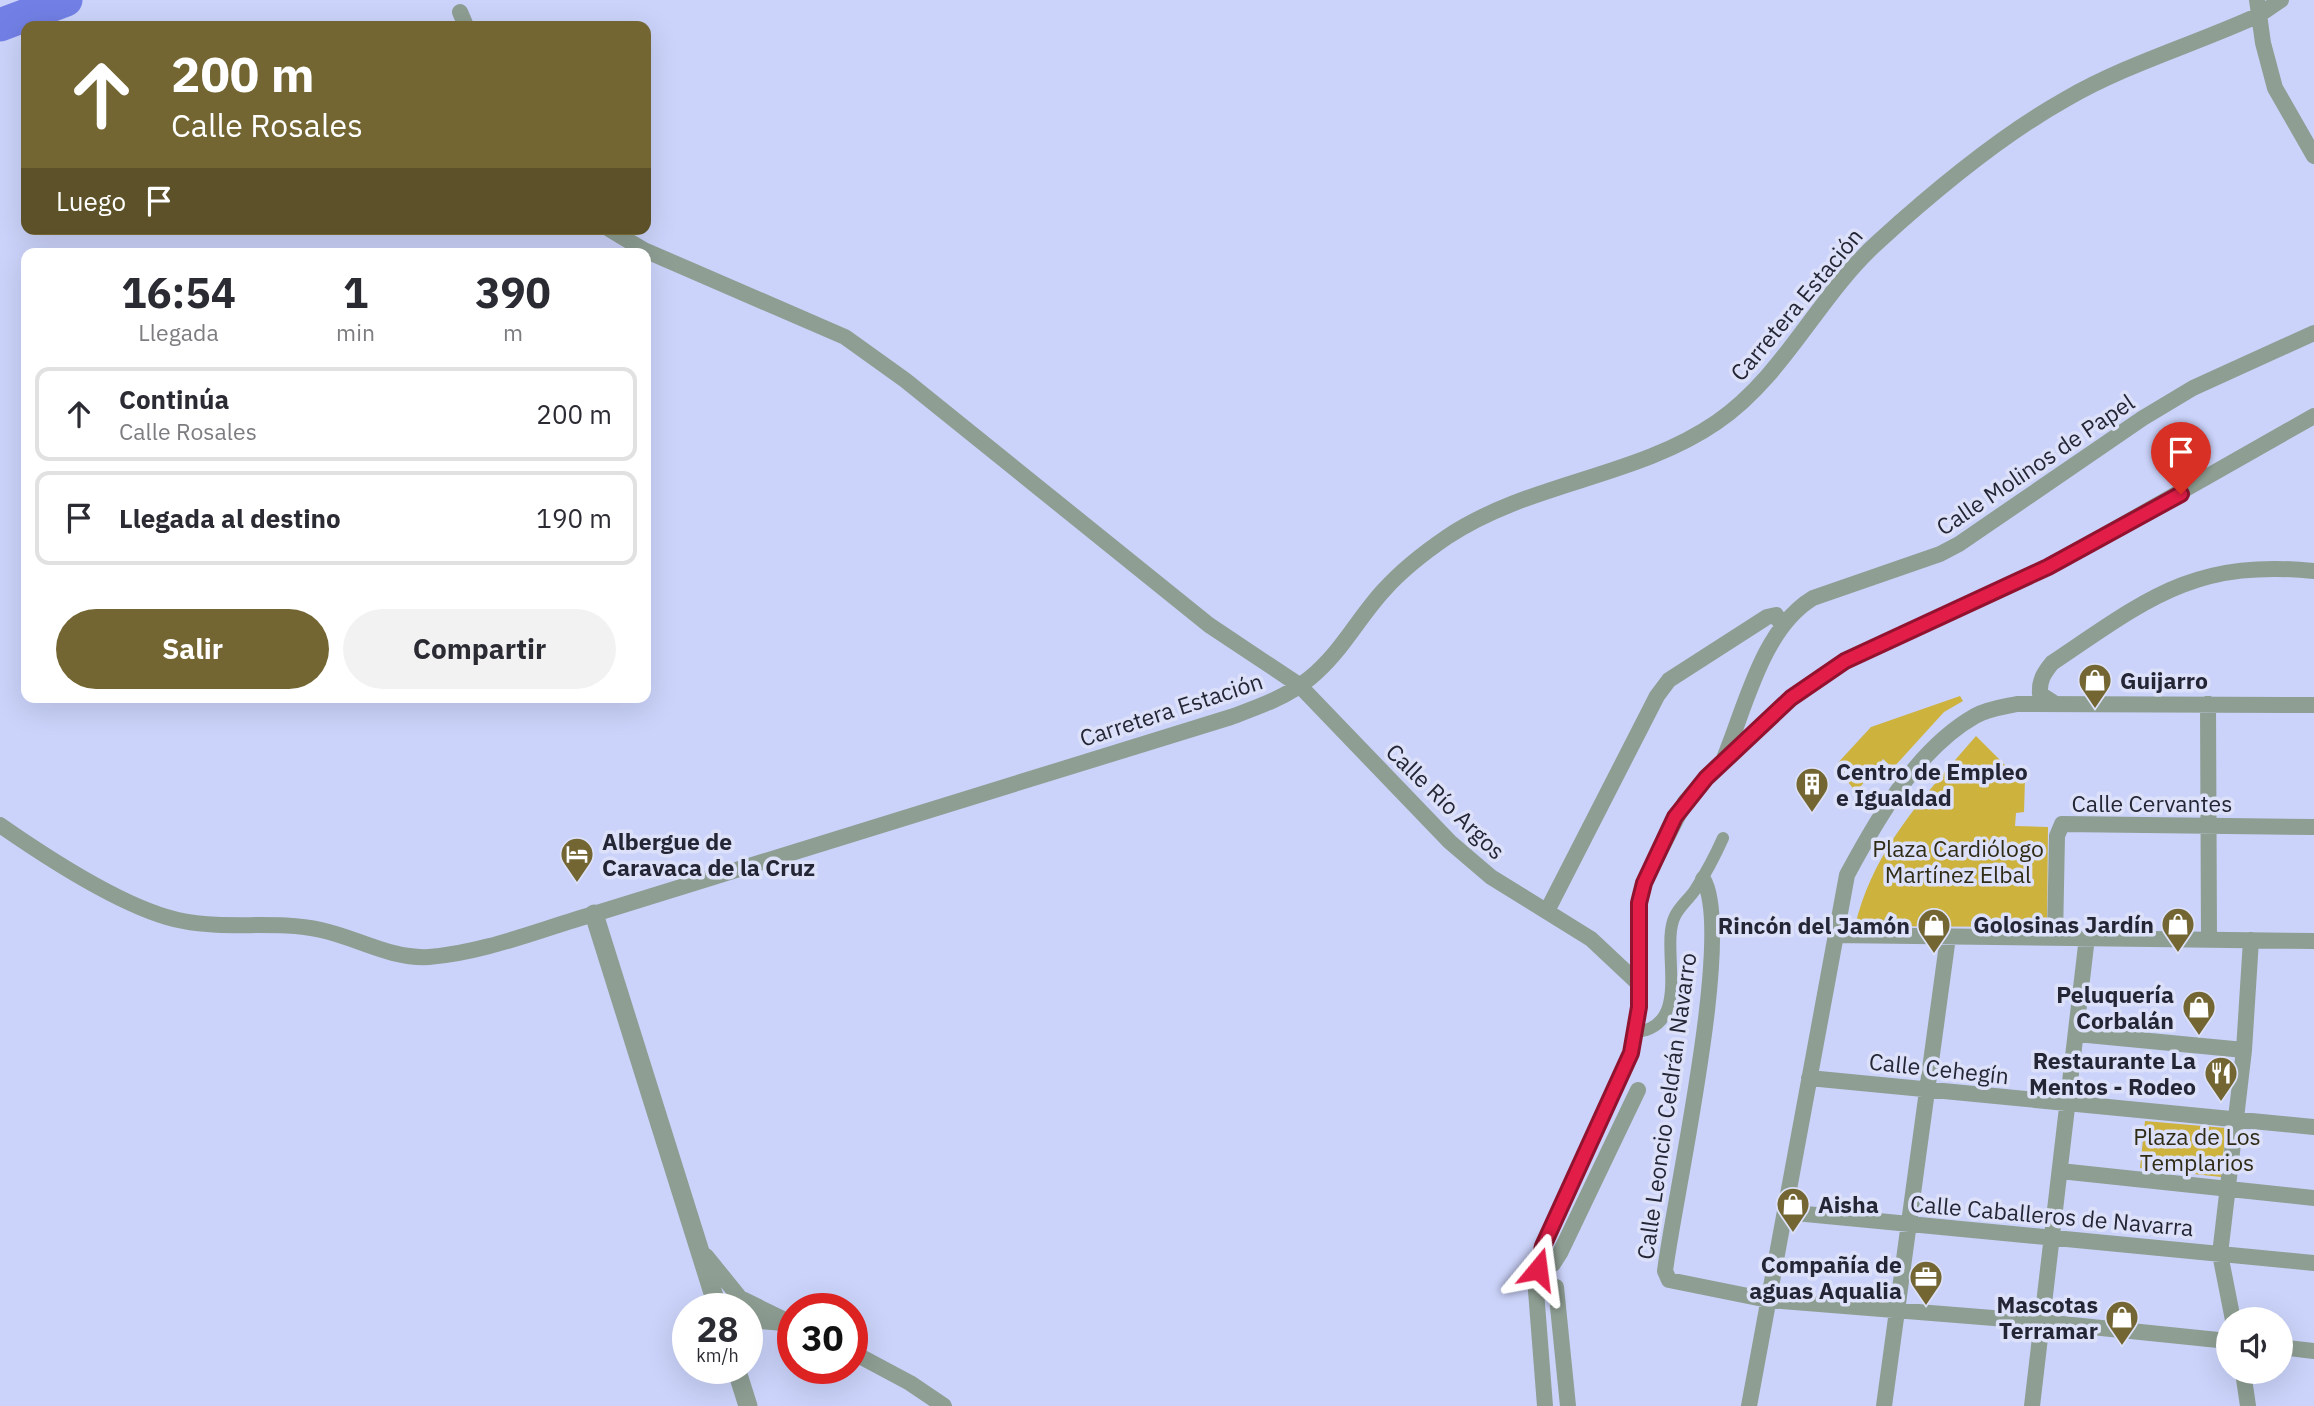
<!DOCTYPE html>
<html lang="es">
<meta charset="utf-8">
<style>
:root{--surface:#fff;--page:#f2f2f3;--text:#2b2b33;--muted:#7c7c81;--line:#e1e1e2;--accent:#736633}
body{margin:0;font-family:"IBM Plex Sans",sans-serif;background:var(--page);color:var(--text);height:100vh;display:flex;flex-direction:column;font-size:26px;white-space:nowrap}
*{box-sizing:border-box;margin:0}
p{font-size:23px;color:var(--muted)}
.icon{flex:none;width:38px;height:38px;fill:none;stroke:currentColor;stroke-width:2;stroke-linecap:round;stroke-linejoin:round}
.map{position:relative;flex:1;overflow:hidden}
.side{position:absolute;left:21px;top:248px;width:630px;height:455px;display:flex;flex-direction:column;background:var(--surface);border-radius:14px;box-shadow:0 7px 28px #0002}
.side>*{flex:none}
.top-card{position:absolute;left:21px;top:21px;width:630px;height:214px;border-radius:14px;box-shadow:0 7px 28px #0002;background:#736633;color:#fff;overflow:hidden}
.fabs{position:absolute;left:2216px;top:1307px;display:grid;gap:14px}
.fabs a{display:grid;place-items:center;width:77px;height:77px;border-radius:50%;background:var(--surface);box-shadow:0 7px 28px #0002;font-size:35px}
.speed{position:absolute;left:672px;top:1293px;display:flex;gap:14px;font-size:35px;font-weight:700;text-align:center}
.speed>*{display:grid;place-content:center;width:91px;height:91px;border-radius:50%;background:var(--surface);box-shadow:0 7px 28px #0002;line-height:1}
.speed small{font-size:18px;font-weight:400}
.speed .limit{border:10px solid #d22;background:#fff;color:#111}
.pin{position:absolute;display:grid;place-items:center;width:60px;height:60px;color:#fff;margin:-72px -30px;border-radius:50% 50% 50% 0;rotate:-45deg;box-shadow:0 0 7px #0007}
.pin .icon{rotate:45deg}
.me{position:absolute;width:77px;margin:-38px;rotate:16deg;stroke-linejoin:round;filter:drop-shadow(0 0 5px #0008)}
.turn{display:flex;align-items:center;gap:24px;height:147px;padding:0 35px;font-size:32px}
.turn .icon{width:91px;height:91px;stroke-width:2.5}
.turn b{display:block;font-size:49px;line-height:60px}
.then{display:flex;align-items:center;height:66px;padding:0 35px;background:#0003;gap:14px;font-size:26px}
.eta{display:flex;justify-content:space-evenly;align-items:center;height:119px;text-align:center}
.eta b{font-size:42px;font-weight:800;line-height:49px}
.button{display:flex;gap:14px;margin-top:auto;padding:14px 35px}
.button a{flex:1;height:80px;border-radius:42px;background:var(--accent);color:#fff;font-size:28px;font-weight:800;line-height:80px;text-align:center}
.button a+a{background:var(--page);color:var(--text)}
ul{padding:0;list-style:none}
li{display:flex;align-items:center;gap:21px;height:94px;margin:0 14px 10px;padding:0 21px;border:4px solid var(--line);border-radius:14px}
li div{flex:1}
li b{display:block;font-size:26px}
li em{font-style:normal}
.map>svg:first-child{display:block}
.green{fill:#cdb23e}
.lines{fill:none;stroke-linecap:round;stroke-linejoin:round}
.river{stroke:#727fe5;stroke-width:33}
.pedestrian{stroke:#8e9e93;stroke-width:12}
.minor{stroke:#8e9e93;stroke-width:16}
.tertiary{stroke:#8e9e93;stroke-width:19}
.route-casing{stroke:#92132f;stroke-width:18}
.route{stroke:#e11d48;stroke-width:12}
.labels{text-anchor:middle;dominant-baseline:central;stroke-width:7;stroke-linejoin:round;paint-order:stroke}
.street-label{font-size:23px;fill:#242635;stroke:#dce1f9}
.poi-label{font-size:23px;font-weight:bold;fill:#242635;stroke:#dce1f9;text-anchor:end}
.park-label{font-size:23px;fill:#302b15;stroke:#dce1f9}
</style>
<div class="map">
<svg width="2314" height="1406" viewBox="0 0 2314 1406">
<rect width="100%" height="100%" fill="#cbd3fa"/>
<path class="green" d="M1960 696 1963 701 1944 712 1893 768 1883 759 1856 792 1835 766 1871 727Z
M1976 736 2012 772 2016 768 2025 779 2024 812 2016 813 2015 826 2048 827 2047 927 1855 926C1873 849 1926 794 1976 736Z
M2145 1121 2226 1128 2221 1177 2140 1168Z"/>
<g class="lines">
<path class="river" d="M0 25 66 0"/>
<path class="pedestrian" d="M1636 1032C1694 1026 1659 947 1675 916 1680 906 1689 899 1695 890 1706 873 1715 856 1723 838"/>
<path class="minor" d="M2257 0 2263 43 2275 88 2314 156
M460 12 466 26
M609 229 644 250 845 337 905 380 1209 625 1299 685 1450 842 1491 877 1591 939 1640 985
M2054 703 2040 694C2039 680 2044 673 2052 663 2147 599 2194 559 2314 571
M2208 704 2209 939
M1725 756C1746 705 1763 628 1813 598L1940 554 1959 544 2143 418 2193 388 2314 333
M0 825C46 857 129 911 183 921 228 930 276 920 321 930 358 938 390 959 429 957 484 953 541 929 594 914L1231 717C1258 707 1287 697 1310 678 1341 653 1358 618 1384 590 1402 570 1425 552 1447 537 1529 482 1636 478 1717 422 1785 375 1818 296 1878 242 1934 191 2000 136 2066 99 2126 64 2196 44 2259 15L2281 0
M1703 879C1735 931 1674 1198 1665 1271L1669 1280 1768 1300 2043 1322 2228 1341
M1547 911 1657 696 1669 680 1767 617 1776 615 1781 624
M1835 935 2314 941
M2055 937 2057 836 2062 824 2314 827
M2077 1034 2244 1050
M1809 1078 2314 1127
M2060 1171 2314 1198
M1785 1212 2314 1263
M706 1256 740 1298 793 1324
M1538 1273 1553 1264 1560 1253 1638 1090
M1556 1287 1568 1406
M2233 1320 2220 1254 2244 1050 2251 940
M747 1325 760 1321 784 1323
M2280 1347 2314 1351
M852 1352 910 1383 944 1406
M2243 1372 2248 1406
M1545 1406 1536 1291 1543 1246 1631 1053 1639 1007V903L1644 883 1685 802 1706 778 1791 698 1845 661 2048 567 2314 416
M1749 1406 1847 875C1877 819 1917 749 1975 716 1987 709 2003 707 2017 704L2314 705
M1884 1406 1948 937
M2032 1406 2087 937"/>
<path class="tertiary" d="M594 914 718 1309
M736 1368 748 1406"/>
</g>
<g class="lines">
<defs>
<path id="route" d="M1538 1269 1543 1246 1631 1053 1639 1007V903L1644 883 1675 817 1706 778 1791 698 1845 661 2048 567 2181 494"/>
</defs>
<use href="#route" class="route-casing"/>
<use href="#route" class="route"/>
</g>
<defs>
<symbol id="shop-pin" viewBox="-11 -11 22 30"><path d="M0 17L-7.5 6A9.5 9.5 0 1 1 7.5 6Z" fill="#736633" stroke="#dce1f9"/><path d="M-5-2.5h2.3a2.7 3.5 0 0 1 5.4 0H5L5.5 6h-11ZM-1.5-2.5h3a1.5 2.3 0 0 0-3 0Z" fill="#fff"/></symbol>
<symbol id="building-pin" viewBox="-11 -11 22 30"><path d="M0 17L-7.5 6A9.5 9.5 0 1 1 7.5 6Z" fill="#736633" stroke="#dce1f9"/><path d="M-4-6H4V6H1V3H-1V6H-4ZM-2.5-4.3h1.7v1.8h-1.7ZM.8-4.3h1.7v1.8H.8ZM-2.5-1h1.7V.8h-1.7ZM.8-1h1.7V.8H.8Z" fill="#fff"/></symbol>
<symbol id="hotel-pin" viewBox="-11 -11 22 30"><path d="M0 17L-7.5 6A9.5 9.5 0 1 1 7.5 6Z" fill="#736633" stroke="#dce1f9"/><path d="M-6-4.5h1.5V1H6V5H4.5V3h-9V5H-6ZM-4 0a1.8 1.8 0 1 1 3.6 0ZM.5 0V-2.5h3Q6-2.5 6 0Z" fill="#fff"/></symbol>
<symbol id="restaurant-pin" viewBox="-11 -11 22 30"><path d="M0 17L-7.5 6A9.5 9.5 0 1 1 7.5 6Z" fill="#736633" stroke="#dce1f9"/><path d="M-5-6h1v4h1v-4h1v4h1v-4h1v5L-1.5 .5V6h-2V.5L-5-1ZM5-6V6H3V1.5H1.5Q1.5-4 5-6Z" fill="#fff"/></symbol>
<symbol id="office-pin" viewBox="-11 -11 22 30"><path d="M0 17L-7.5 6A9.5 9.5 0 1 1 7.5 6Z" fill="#736633" stroke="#dce1f9"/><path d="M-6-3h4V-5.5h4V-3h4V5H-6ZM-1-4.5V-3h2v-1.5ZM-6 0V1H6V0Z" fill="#fff"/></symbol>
</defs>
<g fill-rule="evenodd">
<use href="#shop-pin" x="2076" y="661" width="38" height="52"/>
<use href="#building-pin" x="1793" y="765" width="38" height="52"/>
<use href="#hotel-pin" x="558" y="835" width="38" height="52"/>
<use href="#shop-pin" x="2159" y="905" width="38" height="52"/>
<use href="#shop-pin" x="1915" y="906" width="38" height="52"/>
<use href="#shop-pin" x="2180" y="988" width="38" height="52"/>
<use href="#restaurant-pin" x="2202" y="1054" width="38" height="52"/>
<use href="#shop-pin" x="1774" y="1185" width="38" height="52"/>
<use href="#office-pin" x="1907" y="1258" width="38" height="52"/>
<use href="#shop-pin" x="2103" y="1298" width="38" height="52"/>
</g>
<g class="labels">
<g class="street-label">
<text transform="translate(1796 304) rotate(-50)">Carretera Estación</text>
<text transform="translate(2035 464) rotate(-34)">Calle Molinos de Papel</text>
<text transform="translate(1171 709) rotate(-18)">Carretera Estación</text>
<text transform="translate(1446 801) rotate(44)">Calle Río Argos</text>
<text x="2152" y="803">Calle Cervantes</text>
<text transform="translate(1939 1068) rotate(6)">Calle Cehegín</text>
<text transform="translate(1666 1106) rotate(-82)">Calle Leoncio Celdrán Navarro</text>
<text transform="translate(2052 1215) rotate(5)">Calle Caballeros de Navarra</text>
</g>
<g class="poi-label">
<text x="2120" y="680" text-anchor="start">Guijarro</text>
<text x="1836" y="771" text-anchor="start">Centro de Empleo<tspan x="1836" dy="26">e Igualdad</tspan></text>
<text x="602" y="841" text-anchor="start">Albergue de<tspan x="602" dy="26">Caravaca de la Cruz</tspan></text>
<text x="2154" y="924">Golosinas Jardín</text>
<text x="1910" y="925">Rincón del Jamón</text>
<text x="2174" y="994">Peluquería<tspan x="2174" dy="26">Corbalán</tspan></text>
<text x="2196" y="1060">Restaurante La<tspan x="2196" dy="26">Mentos - Rodeo</tspan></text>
<text x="1818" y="1204" text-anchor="start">Aisha</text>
<text x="1902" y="1264">Compañía de<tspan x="1902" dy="26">aguas Aqualia</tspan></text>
<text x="2098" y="1304">Mascotas<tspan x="2098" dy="26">Terramar</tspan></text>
</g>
<g class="park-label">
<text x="1958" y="848">Plaza Cardiólogo<tspan x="1958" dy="26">Martínez Elbal</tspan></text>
<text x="2197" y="1136">Plaza de Los<tspan x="2197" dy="26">Templarios</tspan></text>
</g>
</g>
</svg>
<div class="fabs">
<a><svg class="icon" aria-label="sound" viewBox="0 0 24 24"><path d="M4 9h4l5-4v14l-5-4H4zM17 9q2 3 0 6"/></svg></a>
</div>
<div class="speed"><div>28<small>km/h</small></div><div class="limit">30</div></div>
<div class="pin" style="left:2181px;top:494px;background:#d93025"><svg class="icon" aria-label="arrive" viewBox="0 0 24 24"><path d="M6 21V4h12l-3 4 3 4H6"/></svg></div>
<svg class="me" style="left:1538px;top:1269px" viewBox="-20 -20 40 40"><path d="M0-17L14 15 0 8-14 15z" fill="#e11d48" stroke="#fff" stroke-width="4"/></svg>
<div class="top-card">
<div class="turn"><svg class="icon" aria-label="ahead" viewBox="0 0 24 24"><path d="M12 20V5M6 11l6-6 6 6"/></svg><div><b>200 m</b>Calle Rosales</div></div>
<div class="then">Luego<svg class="icon" aria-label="arrive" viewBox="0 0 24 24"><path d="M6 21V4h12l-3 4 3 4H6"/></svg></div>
</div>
<section class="side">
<div class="eta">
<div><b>16:54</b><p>Llegada</p></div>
<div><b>1</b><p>min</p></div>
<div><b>390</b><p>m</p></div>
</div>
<ul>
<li><svg class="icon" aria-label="ahead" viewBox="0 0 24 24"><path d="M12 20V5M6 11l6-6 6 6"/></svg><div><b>Continúa</b><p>Calle Rosales</p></div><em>200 m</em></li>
<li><svg class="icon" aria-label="arrive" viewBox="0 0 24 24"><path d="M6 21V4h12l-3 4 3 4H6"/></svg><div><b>Llegada al destino</b></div><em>190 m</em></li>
</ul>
<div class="button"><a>Salir</a><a>Compartir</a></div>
</section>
</div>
